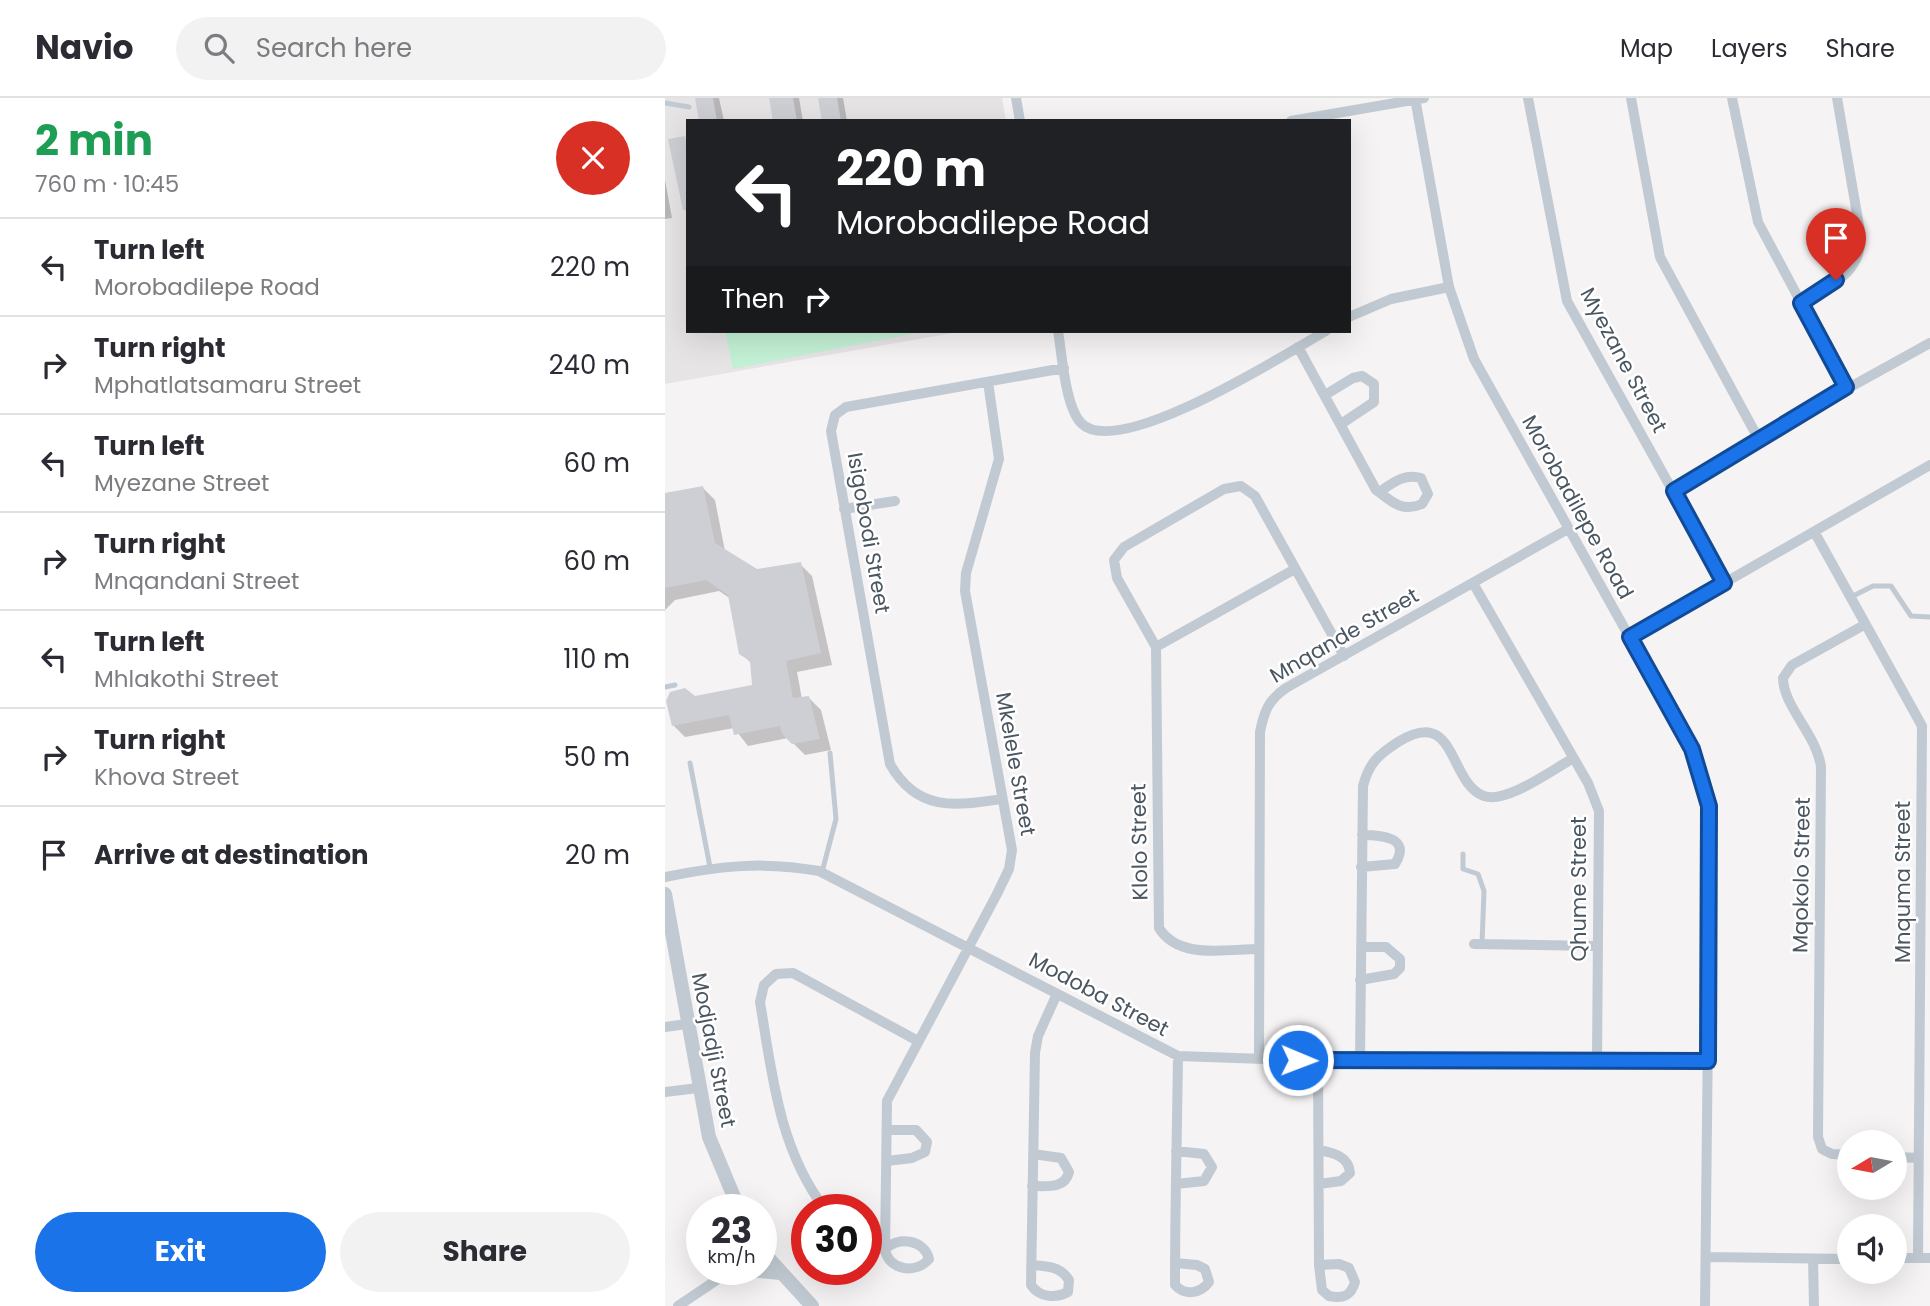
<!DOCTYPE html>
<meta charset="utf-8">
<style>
:root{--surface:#fff;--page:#f2f2f3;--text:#2b2b33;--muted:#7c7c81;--line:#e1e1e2;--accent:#1a73e8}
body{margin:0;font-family:Poppins,sans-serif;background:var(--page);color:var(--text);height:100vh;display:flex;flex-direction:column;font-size:26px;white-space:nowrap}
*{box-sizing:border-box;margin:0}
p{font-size:23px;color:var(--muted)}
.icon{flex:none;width:38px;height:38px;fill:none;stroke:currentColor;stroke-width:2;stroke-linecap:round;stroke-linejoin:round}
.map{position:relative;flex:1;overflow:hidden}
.panel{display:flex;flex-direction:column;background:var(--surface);width:665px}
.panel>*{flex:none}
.guide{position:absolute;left:21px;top:21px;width:665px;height:214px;border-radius:0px;box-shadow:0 7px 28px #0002;background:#202124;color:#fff;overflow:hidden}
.needle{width:46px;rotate:260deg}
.tools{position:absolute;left:1172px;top:1032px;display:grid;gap:14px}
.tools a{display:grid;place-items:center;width:70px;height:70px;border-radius:50%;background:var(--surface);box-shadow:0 7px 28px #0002;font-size:35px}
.speed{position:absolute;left:21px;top:1096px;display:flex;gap:14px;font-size:35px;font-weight:700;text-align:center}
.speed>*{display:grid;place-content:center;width:91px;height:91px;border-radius:50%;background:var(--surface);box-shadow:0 7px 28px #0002;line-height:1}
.speed small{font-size:18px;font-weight:400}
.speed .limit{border:10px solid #d22;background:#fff;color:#111}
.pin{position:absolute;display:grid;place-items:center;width:60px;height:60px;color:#fff;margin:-72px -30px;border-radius:50% 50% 50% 0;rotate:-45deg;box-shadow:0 0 7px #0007}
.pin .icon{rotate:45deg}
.me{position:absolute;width:77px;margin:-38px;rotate:91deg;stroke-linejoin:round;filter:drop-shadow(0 0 5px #0008)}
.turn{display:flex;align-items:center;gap:24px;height:147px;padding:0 35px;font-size:32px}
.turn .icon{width:91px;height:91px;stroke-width:2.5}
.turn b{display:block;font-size:49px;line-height:60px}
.then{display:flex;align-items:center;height:66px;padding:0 35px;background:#0003;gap:14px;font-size:26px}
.round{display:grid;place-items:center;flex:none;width:74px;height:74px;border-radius:37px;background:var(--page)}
.summary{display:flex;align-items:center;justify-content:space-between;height:119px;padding:0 35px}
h1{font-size:42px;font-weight:700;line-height:52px;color:#1e9e55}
.action{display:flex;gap:14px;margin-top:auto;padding:14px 35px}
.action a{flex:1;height:80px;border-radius:42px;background:var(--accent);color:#fff;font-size:28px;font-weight:700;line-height:80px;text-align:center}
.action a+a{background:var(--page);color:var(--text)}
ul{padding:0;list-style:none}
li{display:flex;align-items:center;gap:21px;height:98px;padding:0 35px;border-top:2px solid var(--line)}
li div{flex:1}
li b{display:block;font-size:26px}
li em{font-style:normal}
header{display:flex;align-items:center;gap:42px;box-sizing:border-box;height:98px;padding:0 35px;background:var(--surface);border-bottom:2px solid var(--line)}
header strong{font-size:33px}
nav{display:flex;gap:38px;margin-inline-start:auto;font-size:24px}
.search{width:490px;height:63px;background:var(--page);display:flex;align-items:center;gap:18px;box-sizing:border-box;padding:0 24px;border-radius:38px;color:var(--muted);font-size:26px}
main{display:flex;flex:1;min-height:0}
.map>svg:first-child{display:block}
.education{fill:#e6e4e5}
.green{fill:#c3f1d5}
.shadow{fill:#0003}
.building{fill:#cdcfd5}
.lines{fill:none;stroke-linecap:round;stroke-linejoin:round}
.service{stroke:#c1cad2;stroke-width:5}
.minor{stroke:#c1cad2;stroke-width:10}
.tertiary{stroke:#c1cad2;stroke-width:14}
.route-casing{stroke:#114b97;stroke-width:18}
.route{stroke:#1a73e8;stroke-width:12}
.labels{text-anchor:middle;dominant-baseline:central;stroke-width:5;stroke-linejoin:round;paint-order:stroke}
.street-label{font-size:21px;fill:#4a5661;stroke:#fff}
</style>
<header>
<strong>Navio</strong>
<div class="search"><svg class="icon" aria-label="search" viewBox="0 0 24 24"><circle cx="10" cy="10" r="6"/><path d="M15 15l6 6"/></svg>Search here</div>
<nav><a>Map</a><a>Layers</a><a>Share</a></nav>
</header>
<main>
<section class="panel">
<div class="summary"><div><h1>2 min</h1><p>760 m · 10:45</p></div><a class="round" style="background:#d93025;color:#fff"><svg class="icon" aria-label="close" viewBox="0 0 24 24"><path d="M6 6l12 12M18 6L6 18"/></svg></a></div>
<ul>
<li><svg class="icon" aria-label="left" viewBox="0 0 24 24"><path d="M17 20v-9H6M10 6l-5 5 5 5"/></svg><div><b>Turn left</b><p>Morobadilepe Road</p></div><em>220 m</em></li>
<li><svg class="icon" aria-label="right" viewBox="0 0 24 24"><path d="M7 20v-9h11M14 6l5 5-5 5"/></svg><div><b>Turn right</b><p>Mphatlatsamaru Street</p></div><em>240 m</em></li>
<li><svg class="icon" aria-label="left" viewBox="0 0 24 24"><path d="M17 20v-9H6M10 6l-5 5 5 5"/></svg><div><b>Turn left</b><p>Myezane Street</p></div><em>60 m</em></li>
<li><svg class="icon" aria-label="right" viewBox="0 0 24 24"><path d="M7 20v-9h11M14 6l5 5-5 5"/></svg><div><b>Turn right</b><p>Mnqandani Street</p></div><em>60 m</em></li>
<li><svg class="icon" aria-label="left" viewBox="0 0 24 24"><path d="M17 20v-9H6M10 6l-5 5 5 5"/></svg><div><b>Turn left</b><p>Mhlakothi Street</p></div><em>110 m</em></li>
<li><svg class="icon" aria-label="right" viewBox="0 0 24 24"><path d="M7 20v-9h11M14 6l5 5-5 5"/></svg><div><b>Turn right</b><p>Khova Street</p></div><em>50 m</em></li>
<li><svg class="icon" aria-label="arrive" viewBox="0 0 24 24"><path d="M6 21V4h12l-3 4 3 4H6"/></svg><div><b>Arrive at destination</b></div><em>20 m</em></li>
</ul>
<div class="action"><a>Exit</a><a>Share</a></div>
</section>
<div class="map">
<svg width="1265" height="1208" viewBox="0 0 1265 1208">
<rect width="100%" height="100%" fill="#f5f3f3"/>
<path class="education" d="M0 0H337L341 23H23V233H299L0 286Z"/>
<path class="green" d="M60 233H262L68 271Z"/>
<path class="shadow" d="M32 0H54L59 23H36Z
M105 0H134L138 23H109Z
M155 0H178L182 23H159Z
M0 82 7 120 0 121Z
M38 390 50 402 60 453 92 473 135 466 147 478 167 567 132 574 137 601 144 600 156 612 166 652 140 657 123 640 83 648 69 630 20 639 8 627 29 600 89 589 87 566 76 555 66 501 54 493 10 502 0 512V397Z"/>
<path class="building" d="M30 0H48L52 23H34Z
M104 0H128L132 23H108Z
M153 0H172L176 23H157Z
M20 38 23 52V112H18L3 41Z
M38 388 50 445 92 471 136 464 156 555 121 563 128 600 144 598 155 641 127 646 117 636 115 628 69 637 64 617 7 628 1 603 5 594 20 590 30 598 87 587 85 563 74 556 63 497 41 482 0 490V395Z"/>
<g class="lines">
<path class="service" d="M0 5 24 9
M1184 500 1208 488H1226L1246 518 1265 519
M0 589 10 587
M25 665 45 769
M798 756V771L813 776 819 793 817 846
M157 774 171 721 165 655"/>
<path class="minor" d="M351 0 355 23
M750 0 784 189 809 261 1027 651C1039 684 1044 712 1045 747L1040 1208
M863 0 902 203 1059 485
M966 0 995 159 1093 340
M1067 0 1093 124 1181 289
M626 23 759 0
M1136 205C1166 186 1195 177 1196 139L1172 0
M684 219 726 201 784 189
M393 233C397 256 400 308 416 325 453 363 620 256 661 233
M633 249 711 392 714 394C728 405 738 414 757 406L763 396 756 380C739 375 728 385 714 394
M660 297 688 280 697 278 709 286V304L676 326
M1009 393 1093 340 1265 245
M179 411 230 403
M1150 435 1257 628 1253 1160
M808 485 923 685 934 713 932 962
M965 539 1265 367
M491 549 630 471
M337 701C290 708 252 714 225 666L166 333 170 317 181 309 399 270
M696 769 730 766C747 739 716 737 697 737
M0 779C54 768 100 763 154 773L513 958 653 963H1043
M809 846 931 848
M594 851C560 851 514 862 494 830L491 549 452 480 449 462 459 449 559 391 576 388 590 398 679 558
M695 882 729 876 735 870V861L721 849H696
M0 929 21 926
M594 961 595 634C599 614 603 602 621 590L903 431
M695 962 698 688C704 665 713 657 733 644 792 607 783 685 819 698 841 706 887 672 907 661
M653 963 654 1167 657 1192 664 1198C678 1201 686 1198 690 1184L684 1170 674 1166 654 1167
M0 994 33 990
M222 1032H251L262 1044 260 1054 247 1060 222 1063
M1185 1057 1167 1056 1157 1051 1153 1039 1156 669C1152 637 1118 608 1118 580L1127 567 1199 527
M1230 1059 1254 1060
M511 1086 539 1083 547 1069 539 1056 511 1053
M654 1086 676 1083 685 1075C684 1058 668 1055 654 1052
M367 1088C382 1088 400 1091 404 1074L396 1060 368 1056
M160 1111C114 1051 107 976 95 904L99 887 111 876 128 875 253 943
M201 1146 220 1152
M220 1152C232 1137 260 1142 264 1161 252 1176 224 1173 220 1152L222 1003 332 796 344 771 347 752 300 493 301 475 334 361 323 284
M1041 1159 1185 1161
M1230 1160H1265
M1148 1161 1149 1208
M510 1165 532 1167 540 1171 544 1184C535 1196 520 1198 510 1187 510 1111 512 1034 513 958
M366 1167C382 1168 395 1168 404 1182L403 1194C390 1201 374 1199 366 1187L370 955 373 938 391 898
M13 1208 68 1171"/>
<path class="tertiary" d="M0 796 44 1039 74 1111
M96 1152 147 1208
M72 1171 115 1175"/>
</g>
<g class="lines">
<defs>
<path id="route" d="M633 962 1043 963 1044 708 1027 651 965 539 1059 485 1009 393 1181 289 1136 205 1171 182"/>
</defs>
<use href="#route" class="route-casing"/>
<use href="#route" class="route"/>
</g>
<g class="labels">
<g class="street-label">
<text transform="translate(959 262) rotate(62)">Myezane Street</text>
<text transform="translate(913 409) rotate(61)">Morobadilepe Road</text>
<text transform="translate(204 435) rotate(80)">Isigobodi Street</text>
<text transform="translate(679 537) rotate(-30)">Mnqande Street</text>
<text transform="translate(351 666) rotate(80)">Mkelele Street</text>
<text transform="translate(474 744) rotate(-91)">Klolo Street</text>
<text transform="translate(1136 777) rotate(-89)">Mqokolo Street</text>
<text transform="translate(1237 784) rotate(-90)">Mnquma Street</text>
<text transform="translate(913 791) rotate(-90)">Qhume Street</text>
<text transform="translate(434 896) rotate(28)">Modoba Street</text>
<text transform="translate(49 952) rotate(79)">Modjadji Street</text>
</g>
</g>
</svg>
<div class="tools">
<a><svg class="needle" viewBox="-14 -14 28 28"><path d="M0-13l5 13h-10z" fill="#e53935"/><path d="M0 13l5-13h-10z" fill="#7c7c81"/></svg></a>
<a><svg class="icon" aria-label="sound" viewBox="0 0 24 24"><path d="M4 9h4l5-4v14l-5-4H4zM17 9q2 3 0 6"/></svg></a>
</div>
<div class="speed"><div>23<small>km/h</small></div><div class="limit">30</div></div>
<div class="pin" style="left:1171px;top:182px;background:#d93025"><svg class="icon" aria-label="arrive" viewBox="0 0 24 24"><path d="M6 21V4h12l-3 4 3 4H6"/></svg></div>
<svg class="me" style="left:633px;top:962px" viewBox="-20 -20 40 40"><circle r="17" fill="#1a73e8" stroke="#fff" stroke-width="3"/><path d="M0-11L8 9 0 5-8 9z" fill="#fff"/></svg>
<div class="guide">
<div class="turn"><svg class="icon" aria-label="left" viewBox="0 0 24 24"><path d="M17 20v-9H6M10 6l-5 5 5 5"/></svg><div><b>220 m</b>Morobadilepe Road</div></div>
<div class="then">Then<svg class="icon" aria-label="right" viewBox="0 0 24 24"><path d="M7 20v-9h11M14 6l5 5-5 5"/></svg></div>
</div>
</div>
</main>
